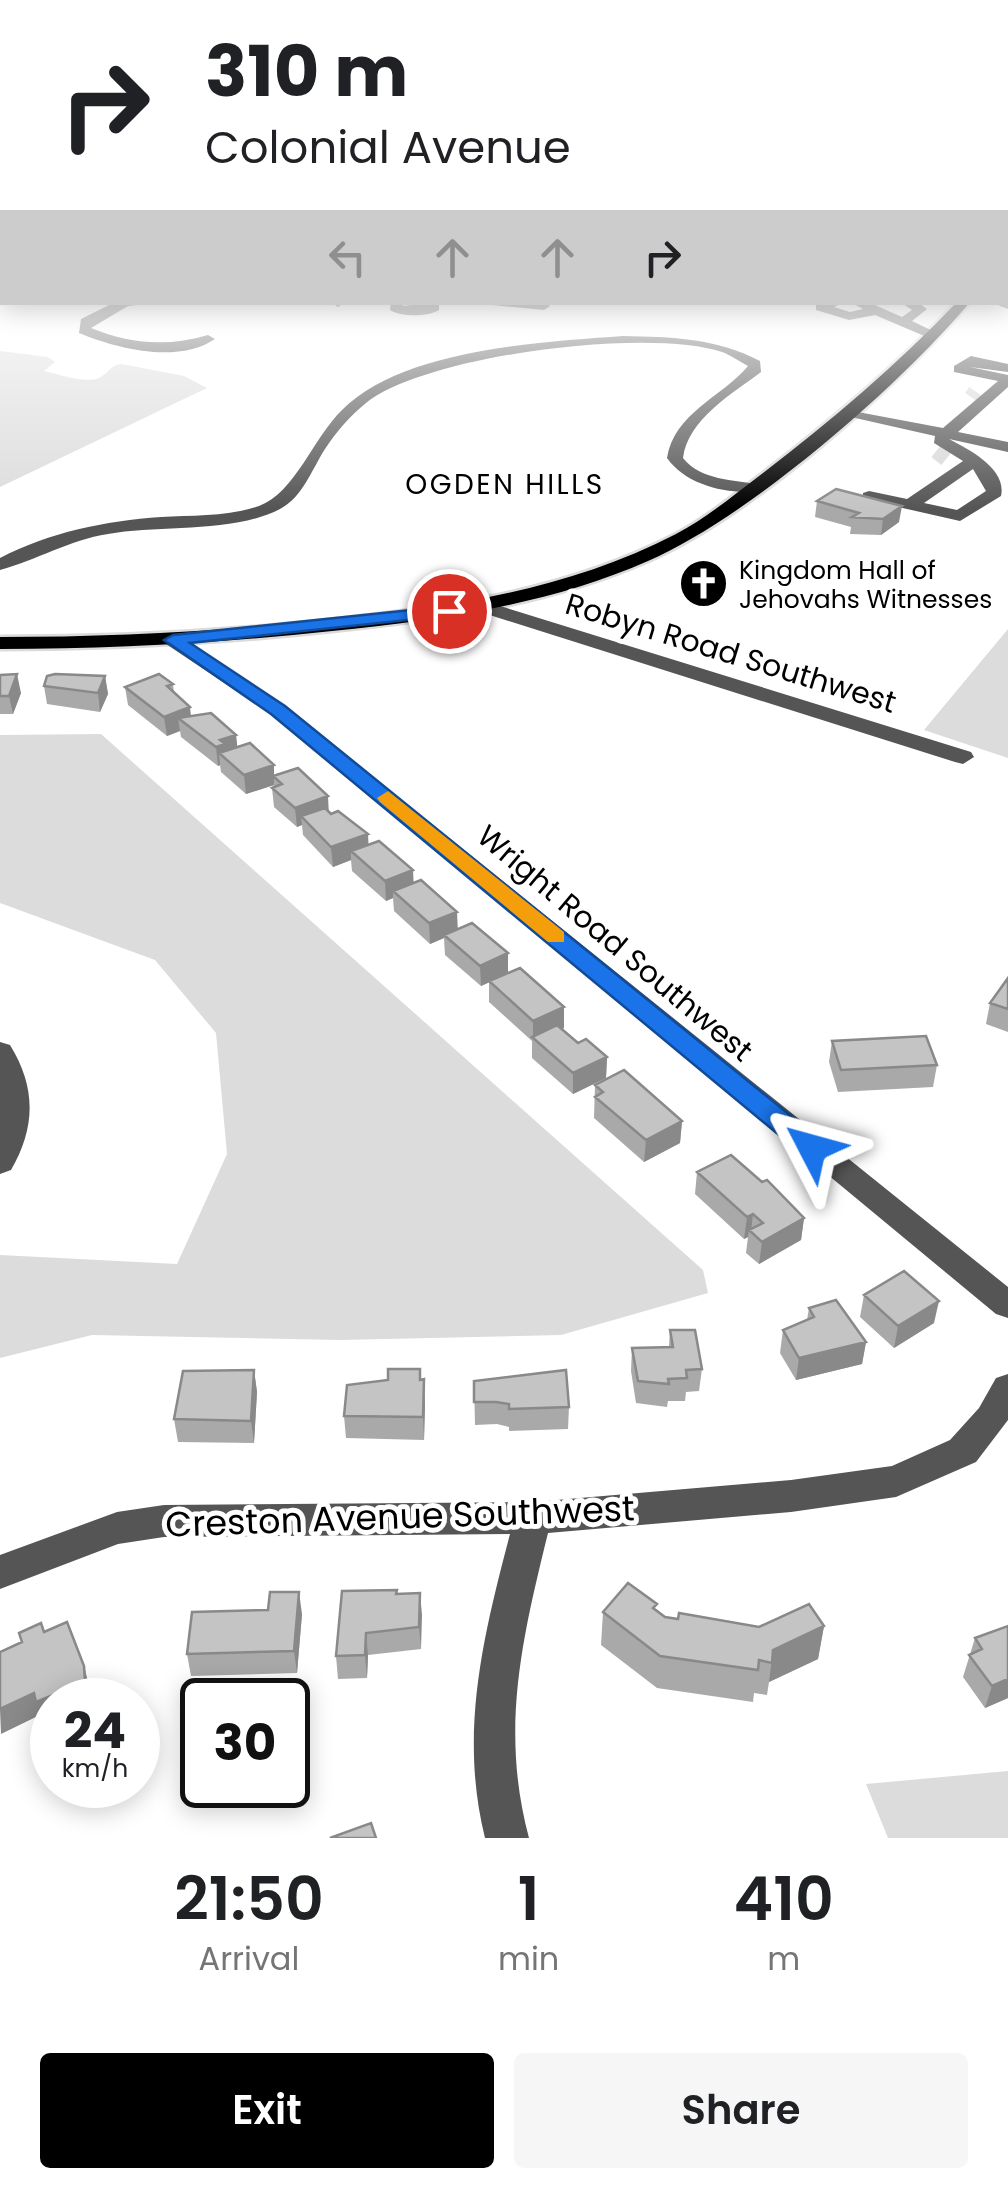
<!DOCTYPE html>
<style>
:root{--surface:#fff;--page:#f6f6f6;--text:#202124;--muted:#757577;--accent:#000}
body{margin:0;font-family:Poppins,sans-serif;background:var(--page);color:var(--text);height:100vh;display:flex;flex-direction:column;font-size:38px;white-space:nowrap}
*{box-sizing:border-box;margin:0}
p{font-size:32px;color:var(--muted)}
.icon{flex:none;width:55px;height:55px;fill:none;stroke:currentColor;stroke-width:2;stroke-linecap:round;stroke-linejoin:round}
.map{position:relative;height:1838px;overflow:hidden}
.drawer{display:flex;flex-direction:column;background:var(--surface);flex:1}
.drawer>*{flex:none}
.hud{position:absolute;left:0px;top:0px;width:1010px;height:305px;box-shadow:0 5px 25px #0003;background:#fff;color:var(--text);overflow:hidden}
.speed{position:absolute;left:30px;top:1678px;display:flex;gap:20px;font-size:50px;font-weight:700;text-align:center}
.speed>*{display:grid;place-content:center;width:130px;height:130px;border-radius:50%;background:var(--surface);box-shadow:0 5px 25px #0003;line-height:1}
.speed small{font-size:25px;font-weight:400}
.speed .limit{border:5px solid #111;border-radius:15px;background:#fff;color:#111}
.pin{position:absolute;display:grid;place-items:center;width:85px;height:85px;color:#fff;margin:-42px;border:5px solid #fff;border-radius:50%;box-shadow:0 2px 10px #0007}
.me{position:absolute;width:110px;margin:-55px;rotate:309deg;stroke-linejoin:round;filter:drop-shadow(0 0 8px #0008)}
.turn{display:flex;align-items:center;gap:35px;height:210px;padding:0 40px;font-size:45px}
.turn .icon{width:130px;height:130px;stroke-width:2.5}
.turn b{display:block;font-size:70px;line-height:85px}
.lanes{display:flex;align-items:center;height:95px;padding:0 40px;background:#0003;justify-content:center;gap:50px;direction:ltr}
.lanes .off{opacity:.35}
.eta{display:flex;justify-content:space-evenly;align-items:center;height:170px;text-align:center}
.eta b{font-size:60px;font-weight:600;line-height:70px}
.cta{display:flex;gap:20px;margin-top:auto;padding:20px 40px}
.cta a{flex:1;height:115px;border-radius:10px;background:var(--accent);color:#fff;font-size:40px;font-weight:600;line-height:115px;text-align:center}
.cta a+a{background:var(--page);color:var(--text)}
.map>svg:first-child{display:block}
.green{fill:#dcdcdc}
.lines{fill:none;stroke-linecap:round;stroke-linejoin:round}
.minor-tunnel-far1{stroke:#d9d9d9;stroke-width:14;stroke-dasharray:14 6;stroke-linecap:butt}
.minor-tunnel{stroke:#d9d9d9;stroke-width:18;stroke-dasharray:18 9;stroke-linecap:butt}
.major-casing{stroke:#dbdbdb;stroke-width:5}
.minor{fill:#555;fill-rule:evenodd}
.major{fill:#000;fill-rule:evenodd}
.wall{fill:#a9a9a9}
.shaded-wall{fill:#898989}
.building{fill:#c4c4c4;stroke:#898989;stroke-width:2.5}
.route{fill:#1a73e8;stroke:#114b97;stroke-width:2.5}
.slow{fill:#f59e0b}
.labels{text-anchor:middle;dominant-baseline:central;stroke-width:10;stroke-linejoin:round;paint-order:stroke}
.far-poi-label{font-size:25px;fill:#000;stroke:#fff;text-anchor:start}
.far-neighbourhood-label{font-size:28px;letter-spacing:2.5px;fill:#000;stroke:#fff}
.street-label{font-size:30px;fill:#000;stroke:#fff}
.near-street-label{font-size:35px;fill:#000;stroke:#fff}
</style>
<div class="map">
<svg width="1008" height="1838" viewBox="0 0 1008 1838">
<rect width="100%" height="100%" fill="#fff"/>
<path class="green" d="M0 351 48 357 55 362 44 371C59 374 87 385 101 377 110 371 110 366 121 364L184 376 207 388 0 487Z
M1008 629V758L924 730Z
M101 734 703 1270 708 1293 561 1335 340 1340 92 1335 0 1358V1255L177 1264 227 1154 216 1033 155 960 0 903V735Z
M1008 1771V1838H888L866 1784Z"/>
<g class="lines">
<path class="minor-tunnel-far1" d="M971 397 975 391"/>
<path class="minor-tunnel" d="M937 450 947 458"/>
<defs>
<path id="major" d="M957 302H970C898 388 749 517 648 561 548 605 439 620 332 631 221 643 111 649 0 649V637C106 637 212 632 318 621 442 608 564 592 676 534 708 517 735 494 763 473 832 420 897 365 957 302Z"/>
</defs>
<use href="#major" class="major-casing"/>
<path class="minor" d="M1008 301V309L990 302H1008Z
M115 302H165L128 306 91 328C130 344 168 347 208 335L215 339C178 364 118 349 79 333L81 319Z
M345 302 338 307 332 303V302Z
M391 302H403V306L439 302V310C428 317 401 317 390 310Z
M462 302H545L550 306 544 310Z
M822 302H844L834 307 850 312 863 309 850 302H868L902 317 912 310 900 302H917L927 309 912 321 941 335 929 338 875 315 849 320 816 310V304Z
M623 336C672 337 716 338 760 361L761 372C732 394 688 419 683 458 701 481 733 479 760 485V491C727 495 686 485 667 458 674 413 722 397 748 366 740 362 731 355 722 352 649 327 426 355 366 403 350 416 336 432 325 449 312 469 303 497 280 509 235 533 159 525 108 534 69 540 37 560 0 570V558C50 532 105 521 161 517 192 515 228 517 259 506 295 493 313 438 342 410 403 349 540 342 623 336Z
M971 356 1008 364V372L970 367 1008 375V387L958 432 1008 442V452L949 439C970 450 1007 469 1001 496L960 521 863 499V493L869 491 907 499 963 461 934 443 935 436 842 415V409L943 428 998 381 954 372V366ZM973 469 986 491 957 510 924 503Z
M481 600 971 752 974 757 963 764 955 762 474 610 472 606Z
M173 634 285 706 1008 1287V1318L996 1314 271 714 166 644 163 640Z
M0 1042 10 1045C36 1087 36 1127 11 1170L0 1174Z
M1008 1374V1420L976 1462 896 1497 791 1512 548 1533C522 1639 500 1730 529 1838H485C459 1733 483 1637 510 1534L164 1537 118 1544 0 1589V1555L117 1512 164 1505 533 1502 791 1480 892 1466 950 1440 979 1408 996 1378Z"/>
<use href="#major" class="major"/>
</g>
<path class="wall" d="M817 501 899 522 881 535 850 534 851 527 815 517Z
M0 675 21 693 13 714H0Z
M105 676 108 694 100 712 47 704 44 686Z
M173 684 174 693 191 716 236 735 237 747 274 776 329 811 414 883 457 929 508 973 564 1028 562 1029 578 1043 607 1057 606 1078 573 1094 532 1058V1041L489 1002V982L481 986 445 955 444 938 430 944 394 911 393 898 386 901 352 871 351 860 333 867 303 835 302 825 297 827 274 807 272 788 274 785 246 794 221 772 220 765 218 766 181 737 180 731 167 736 128 705 125 687Z
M1008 978V1032L986 1024 990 1003Z
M832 1041 937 1065 933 1087 838 1092 829 1062Z
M595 1085 682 1121 680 1143 644 1162 594 1118Z
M697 1172 804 1218 801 1240 759 1264 746 1253 748 1237 744 1239 695 1194Z
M864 1295 934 1323 894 1348 860 1317Z
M809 1308 866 1342 862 1364 796 1380 780 1353 783 1330 807 1320Z
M670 1330 702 1369 699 1391 686 1392 685 1401H668L667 1407 636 1403 631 1371 632 1348 669 1347Z
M254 1370 257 1392 254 1443 178 1442 174 1419Z
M420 1380 425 1402 424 1440 346 1438 344 1416Z
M474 1381 569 1407 568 1429 509 1431V1427L497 1424 475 1425Z
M420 1593 421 1649 368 1655 367 1678 338 1679 336 1656 397 1594Z
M268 1610 302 1614 297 1673 191 1676 187 1654Z
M657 1611 665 1617 678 1619 759 1627 824 1626 818 1659 769 1682 767 1695 754 1693 753 1702 657 1688 601 1645 603 1612Z
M1008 1626V1698L985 1708 963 1677 975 1638Z"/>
<path class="shaded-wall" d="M902 506 899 522 881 535 883 519Z
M17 674 21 693 13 714 9 696Z
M105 676 108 694 100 712 98 693Z
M190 707 192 726 178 718 180 731 167 736 164 717Z
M236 735 238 753H219L220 765 218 766 216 747 220 740Z
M274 765V785L246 794 244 775Z
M328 796 329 816H301L302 825 297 827 295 808Z
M368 834 369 854 351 851V860L333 867 331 847Z
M413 870 414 890 393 891V898L386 901 385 881Z
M457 912 458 933 444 935V938L430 944 429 923Z
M508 953V974L481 986 480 966Z
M564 1007V1028L537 1040 533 1037V1021Z
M607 1057 606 1078 573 1094V1073Z
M682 1121 680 1143 644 1162 646 1140Z
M753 1214 751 1232 749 1230 748 1237 744 1239 747 1217Z
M804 1218 801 1240 759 1264 762 1242Z
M939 1301 934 1323 894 1348 898 1326Z
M866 1342 862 1364 796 1380 799 1358Z
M254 1370 257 1392 254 1443 251 1421Z
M424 1379 425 1402 424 1440 423 1417Z
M299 1592 302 1614 297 1673 294 1651Z
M420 1593 422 1615 421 1649 419 1627Z
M824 1626 818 1659 769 1682 773 1650Z
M366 1633 368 1655 367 1678 365 1655Z
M84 1666 90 1689 91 1700H52V1720L43 1724 36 1702Z
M1008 1679V1698L985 1708 992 1686Z
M34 1693 40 1715 1 1734 0 1709Z"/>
<path class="building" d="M836 489 902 506 883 519 852 517 859 513 817 501Z
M17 674 9 696H0V675Z
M55 674 105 676 98 693 44 686 47 676Z
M159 674 173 684 167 686 190 707 164 717 125 687Z
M211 713 236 735 220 740 225 744 216 747 178 718Z
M250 743 274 765 244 775 219 753Z
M298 768 328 796 295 808 272 788 282 784 273 776Z
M325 808 331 814 338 811 368 834 331 847 301 816Z
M379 841 413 870 385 881 351 851Z
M421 880 457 912 429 923 393 891Z
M472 923 508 953 480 966 444 935Z
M520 968 564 1007 533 1021 489 981Z
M1008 978V1009L990 1003Z
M557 1025 578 1043 586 1039 607 1057 573 1073 532 1037Z
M926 1036 937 1065 841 1070 832 1041Z
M624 1070 682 1121 646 1140 595 1097 603 1092 595 1085Z
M731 1155 762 1182 767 1180 804 1218 762 1242 749 1230 763 1223 753 1214 747 1217 697 1172Z
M904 1271 939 1301 898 1326 864 1295Z
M836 1300 866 1342 799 1358 783 1330 814 1317 809 1308Z
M670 1330H695L702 1369 686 1370 687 1378 668 1379 669 1384 638 1381 632 1348 673 1347Z
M388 1369H420V1380L424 1379 423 1417 344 1416 347 1385 388 1380Z
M254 1370 251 1421 174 1419 183 1371Z
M566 1370 569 1407 509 1409V1404L496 1402H474V1381Z
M628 1583 657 1604 653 1608 665 1617 678 1619 679 1613 759 1627 809 1604 824 1626 773 1650 772 1663 759 1660 758 1670 660 1656 603 1612Z
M397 1590 396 1594 420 1593 419 1627 366 1633 365 1655 336 1656 342 1591Z
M270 1592H299L294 1651 187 1654 192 1612 268 1610Z
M67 1622 84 1666 85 1682 36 1702 34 1693 0 1709V1652L22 1642 19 1633 41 1623 44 1632Z
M1008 1626V1679L992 1686 969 1655 982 1649 975 1638Z
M371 1823 376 1838H330Z"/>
<linearGradient id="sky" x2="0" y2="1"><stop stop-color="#8cadcc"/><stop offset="0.5" stop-color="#fff"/><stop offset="1" stop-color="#fff" stop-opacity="0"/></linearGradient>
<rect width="1008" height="509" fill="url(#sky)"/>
<path class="route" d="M449 606 455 607V615L190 643 285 706 822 1141 825 1148 822 1154H802L271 714 164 640 173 635Z"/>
<path class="slow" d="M388 791 564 932V942H548L380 802 377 798Z"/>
<defs>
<symbol id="church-disc" viewBox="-11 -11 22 22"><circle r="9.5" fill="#000" stroke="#fff"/><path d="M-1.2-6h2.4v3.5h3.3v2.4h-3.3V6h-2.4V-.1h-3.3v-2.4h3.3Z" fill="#fff"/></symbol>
</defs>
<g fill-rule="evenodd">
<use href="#church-disc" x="676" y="556" width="55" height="55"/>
</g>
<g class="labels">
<g class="far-poi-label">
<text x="739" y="570">Kingdom Hall of<tspan x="739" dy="29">Jehovahs Witnesses</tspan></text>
</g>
<g class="far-neighbourhood-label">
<text x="505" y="484">OGDEN HILLS</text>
</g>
<g class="street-label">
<text transform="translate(731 653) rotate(17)">Robyn Road Southwest</text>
<text transform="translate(615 943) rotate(40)">Wright Road Southwest</text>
</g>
<g class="near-street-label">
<text transform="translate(400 1516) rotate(-2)">Creston Avenue Southwest</text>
</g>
</g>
</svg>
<div class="speed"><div>24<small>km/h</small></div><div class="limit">30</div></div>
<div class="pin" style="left:449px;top:611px;background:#d93025"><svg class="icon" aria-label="arrive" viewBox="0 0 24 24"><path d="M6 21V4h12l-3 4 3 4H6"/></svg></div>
<svg class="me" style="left:812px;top:1148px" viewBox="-20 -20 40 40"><path d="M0-17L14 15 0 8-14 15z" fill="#1a73e8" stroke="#fff" stroke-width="4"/></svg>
<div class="hud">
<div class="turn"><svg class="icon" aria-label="right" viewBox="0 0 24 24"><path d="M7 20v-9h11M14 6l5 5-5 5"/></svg><div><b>310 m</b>Colonial Avenue</div></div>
<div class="lanes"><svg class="icon off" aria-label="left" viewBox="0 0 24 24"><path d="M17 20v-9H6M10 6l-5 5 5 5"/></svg><svg class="icon off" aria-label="ahead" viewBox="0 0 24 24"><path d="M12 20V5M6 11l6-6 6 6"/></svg><svg class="icon off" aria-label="ahead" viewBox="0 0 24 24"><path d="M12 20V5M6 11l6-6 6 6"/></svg><svg class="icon" aria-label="right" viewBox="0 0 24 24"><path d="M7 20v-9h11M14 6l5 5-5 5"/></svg></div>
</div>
</div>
<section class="drawer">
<div class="eta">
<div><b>21:50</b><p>Arrival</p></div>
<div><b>1</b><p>min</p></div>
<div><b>410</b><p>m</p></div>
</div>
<div class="cta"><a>Exit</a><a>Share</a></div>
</section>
